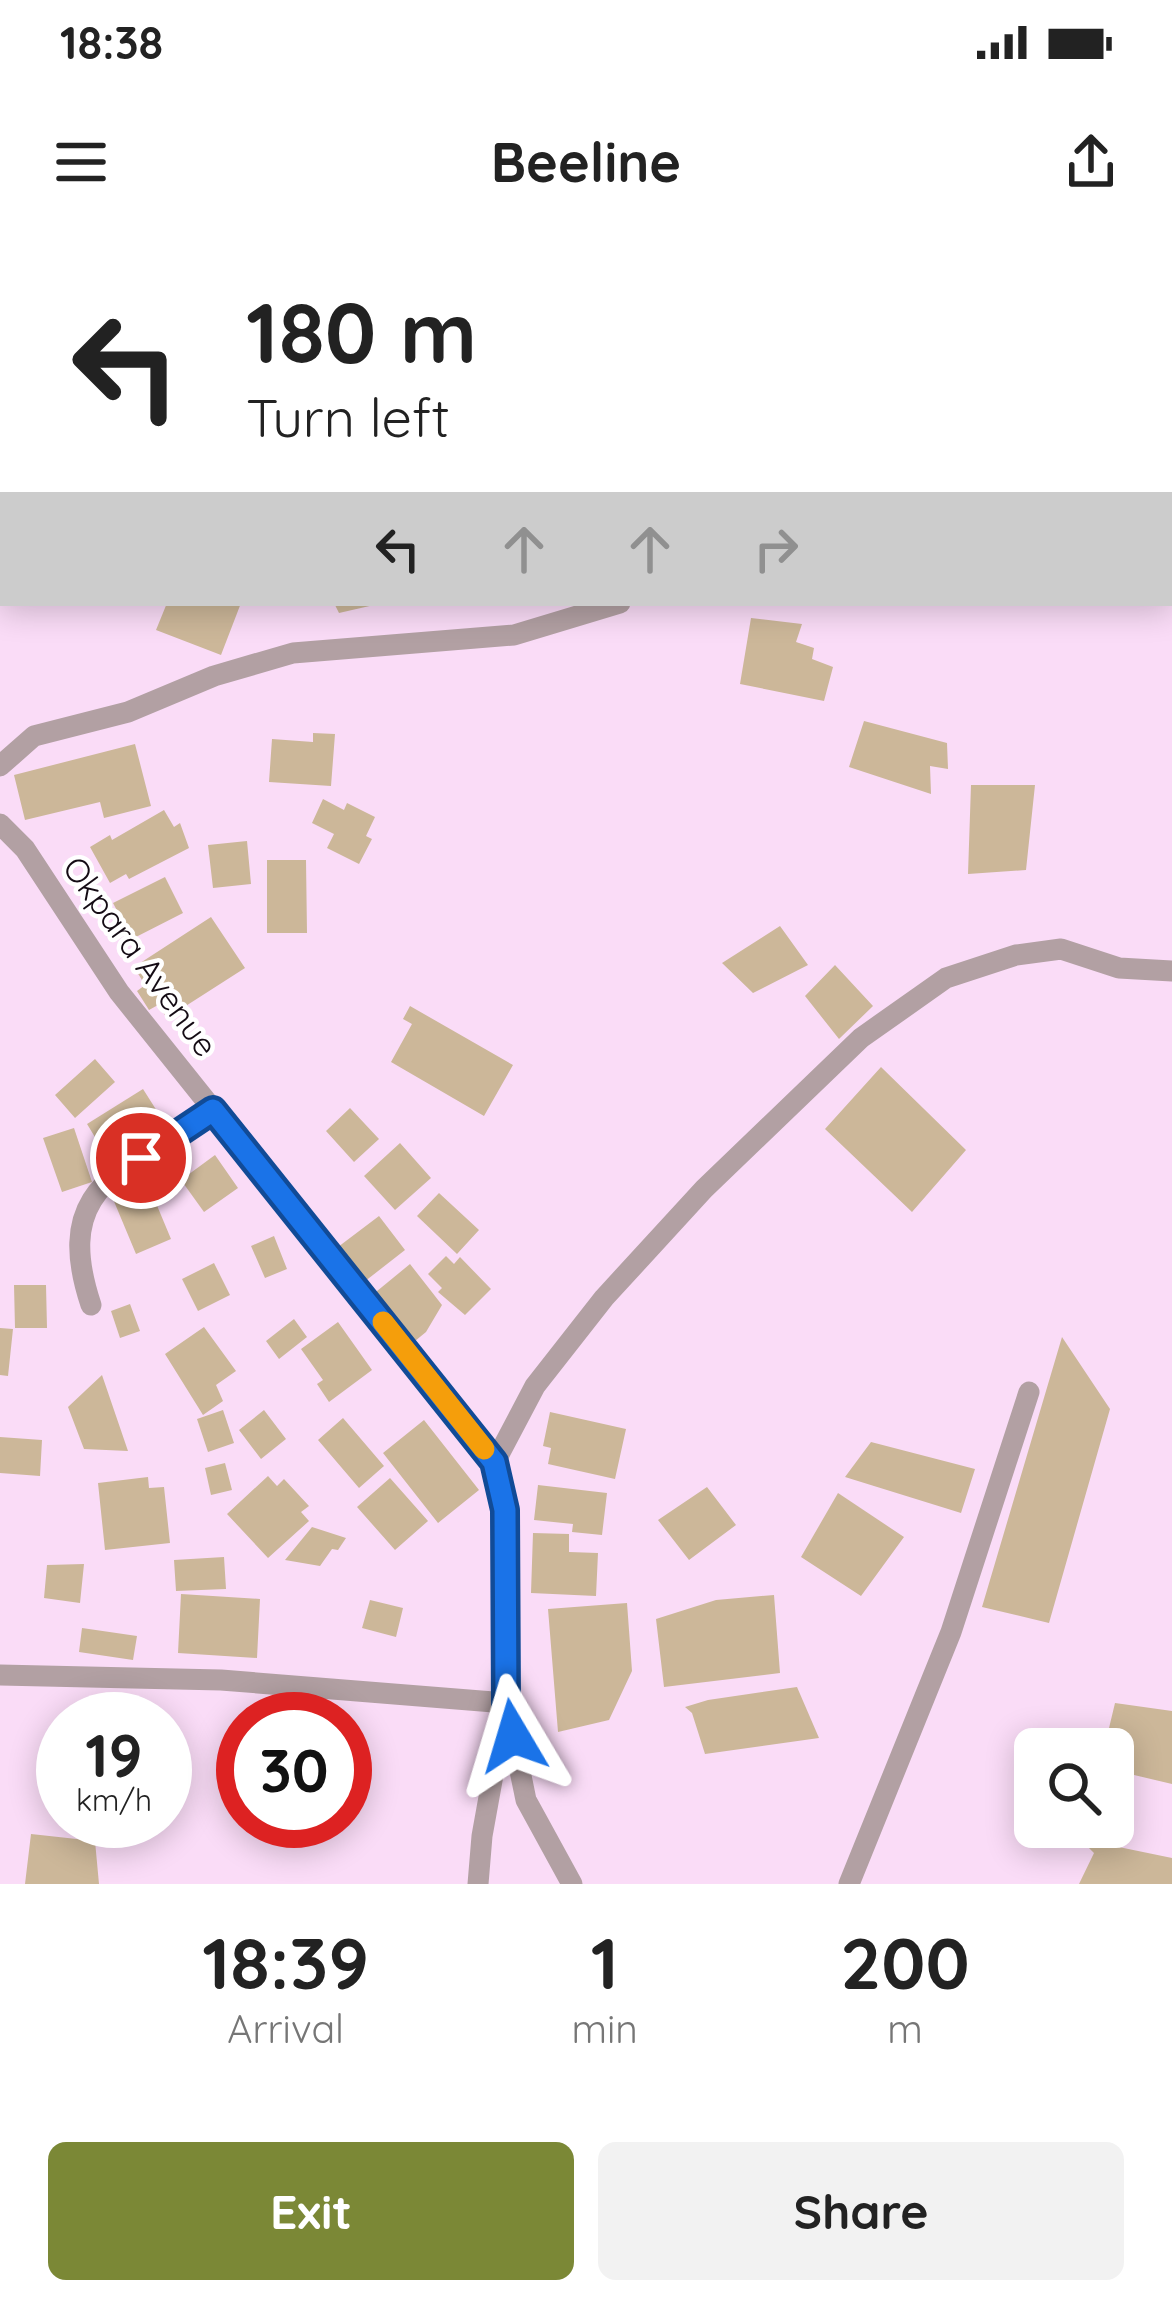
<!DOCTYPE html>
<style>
:root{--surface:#fff;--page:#f2f2f2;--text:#222;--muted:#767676;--accent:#7b8836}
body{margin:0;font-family:Quicksand,sans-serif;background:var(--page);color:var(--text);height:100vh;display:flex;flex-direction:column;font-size:45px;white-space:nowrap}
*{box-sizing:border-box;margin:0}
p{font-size:39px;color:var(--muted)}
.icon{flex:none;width:66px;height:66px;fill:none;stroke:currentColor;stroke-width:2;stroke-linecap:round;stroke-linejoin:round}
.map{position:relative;height:1644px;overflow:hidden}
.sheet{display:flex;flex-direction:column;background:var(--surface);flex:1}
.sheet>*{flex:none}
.banner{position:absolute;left:0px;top:0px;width:1173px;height:366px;box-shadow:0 6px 30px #0003;background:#fff;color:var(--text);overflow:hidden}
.controls{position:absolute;left:1014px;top:1488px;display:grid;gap:24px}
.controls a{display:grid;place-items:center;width:120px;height:120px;border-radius:18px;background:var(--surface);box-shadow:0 6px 30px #0003;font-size:60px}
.speed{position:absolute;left:36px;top:1452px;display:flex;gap:24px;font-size:60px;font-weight:700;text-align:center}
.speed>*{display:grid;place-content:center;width:156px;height:156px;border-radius:50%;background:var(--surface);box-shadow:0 6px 30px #0003;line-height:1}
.speed small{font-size:30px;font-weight:400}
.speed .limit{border:18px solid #d22;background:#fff;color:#111}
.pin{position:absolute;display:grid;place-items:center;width:102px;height:102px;color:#fff;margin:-51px;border:6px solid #fff;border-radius:50%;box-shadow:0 3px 12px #0007}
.me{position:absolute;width:132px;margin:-66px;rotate:353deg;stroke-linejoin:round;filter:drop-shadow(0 0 9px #0008)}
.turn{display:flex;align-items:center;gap:42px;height:252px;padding:0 48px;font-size:54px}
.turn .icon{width:156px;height:156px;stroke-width:2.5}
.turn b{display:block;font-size:84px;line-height:102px}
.lanes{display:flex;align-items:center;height:114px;padding:0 48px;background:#0003;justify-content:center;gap:60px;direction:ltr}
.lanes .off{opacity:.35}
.eta{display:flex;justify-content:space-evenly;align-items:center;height:204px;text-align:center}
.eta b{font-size:72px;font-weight:700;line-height:84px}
.action{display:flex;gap:24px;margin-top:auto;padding:24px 48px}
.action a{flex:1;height:138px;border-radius:18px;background:var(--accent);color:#fff;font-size:48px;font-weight:700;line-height:138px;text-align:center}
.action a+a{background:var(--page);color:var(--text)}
.status{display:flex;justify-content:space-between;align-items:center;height:84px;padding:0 60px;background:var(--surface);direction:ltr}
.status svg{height:33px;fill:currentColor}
header{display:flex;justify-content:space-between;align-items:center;height:156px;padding:0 48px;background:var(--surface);font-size:54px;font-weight:700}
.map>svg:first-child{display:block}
.building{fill:#ccb799}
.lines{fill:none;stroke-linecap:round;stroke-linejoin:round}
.street{stroke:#b2a0a3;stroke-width:21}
.route-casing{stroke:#114b97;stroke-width:30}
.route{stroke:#1a73e8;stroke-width:21}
.slow{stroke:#f59e0b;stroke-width:21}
.labels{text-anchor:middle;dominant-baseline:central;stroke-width:9;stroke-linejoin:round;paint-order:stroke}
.street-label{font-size:33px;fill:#140b14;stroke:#fff}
</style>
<div class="status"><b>18:38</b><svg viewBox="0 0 49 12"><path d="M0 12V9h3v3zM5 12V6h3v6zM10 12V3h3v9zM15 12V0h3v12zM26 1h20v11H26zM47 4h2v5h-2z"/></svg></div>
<header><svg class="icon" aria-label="menu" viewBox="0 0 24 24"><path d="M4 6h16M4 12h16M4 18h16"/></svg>Beeline<svg class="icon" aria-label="share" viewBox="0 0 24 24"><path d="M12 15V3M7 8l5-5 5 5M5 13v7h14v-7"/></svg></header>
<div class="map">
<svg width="1172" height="1644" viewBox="0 0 1172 1644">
<rect width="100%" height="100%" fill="#fadcf7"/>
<path class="building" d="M167 363H241L221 415 156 390Z
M334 363H374V365L339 373Z
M751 378 802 384 796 402 814 408 812 419 833 427 824 461 740 444Z
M864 481 947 503 948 529 930 526 931 554 849 527Z
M313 493 335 494 331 546 269 542 272 499 313 502Z
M135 504 151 566 104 578 100 562 25 580 14 535Z
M971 545H1035L1026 630 968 634Z
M323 559 344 570 347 563 375 577 366 596 372 599 359 624 327 608 334 594 312 583Z
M164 570 174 587 180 583 189 608 129 639 126 634 110 643 90 607 110 595 112 600Z
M247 601 251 644 213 648 208 605Z
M267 620H306L307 693H267Z
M165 637 183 673 132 699 113 663Z
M211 677 245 728 167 778 158 765 149 770 137 751 145 745 134 727Z
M780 686 808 725 753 753 722 723Z
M835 725 873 766 839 799 805 756Z
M410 766 513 825 484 876 391 822 412 784 403 779Z
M95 819 115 842 75 878 55 855Z
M881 827 966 910 912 972 825 889Z
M143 849 169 890 112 925 87 884Z
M350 868 379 899 354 922 326 891Z
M74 888 92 942 62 952 43 898Z
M400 903 431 938 395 970 364 936Z
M215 915 238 948 204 972 181 940Z
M143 932 171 999 136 1014 108 947Z
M439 953 479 990 457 1014 417 976Z
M379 976 405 1010 364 1042 338 1007Z
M274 996 287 1029 265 1038 251 1006Z
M446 1016 454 1024 460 1017 491 1049 465 1075 438 1052 442 1048 428 1034Z
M214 1023 230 1055 198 1071 182 1039Z
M410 1024 442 1065 426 1092 409 1106 371 1056Z
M14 1045H46L47 1088H15Z
M130 1064 140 1091 120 1098 111 1071Z
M294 1079 307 1097 279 1119 266 1101Z
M338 1082 372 1130 329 1162 317 1144 323 1140 301 1109Z
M204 1087 236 1131 216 1145 223 1161 203 1175 165 1114Z
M0 1088 13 1089 8 1136 0 1135Z
M1062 1097 1110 1169 1049 1383 982 1367Z
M102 1135 128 1211 84 1209 68 1167Z
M223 1170 234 1203 208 1212 197 1179Z
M264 1170 286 1199 261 1219 239 1190Z
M550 1172 626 1189 615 1239 548 1224 551 1208 543 1206Z
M343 1178 384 1226 359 1248 318 1200Z
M424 1180 479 1250 438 1283 383 1213Z
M0 1197 42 1200 40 1236 0 1233Z
M871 1202 975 1229 961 1273 845 1237Z
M225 1223 232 1250 211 1255 205 1228Z
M268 1236 277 1246 284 1239 309 1266 301 1272 309 1281 268 1318 227 1274Z
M148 1237 149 1248 164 1247 170 1303 105 1310 98 1243Z
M390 1238 428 1281 395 1310 357 1267Z
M538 1245 607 1253 602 1295 572 1292 573 1284 534 1280Z
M707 1247 736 1285 689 1320 658 1280Z
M838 1253 904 1297 861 1356 801 1317Z
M312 1287 346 1298 338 1310 332 1309 320 1326 285 1320Z
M533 1293 569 1294V1312L598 1313 596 1356 531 1353Z
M224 1317 226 1349 176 1351 174 1320Z
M84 1324 80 1363 44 1358 47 1325Z
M181 1354 260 1359 257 1418 178 1413Z
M774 1355 780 1433 664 1447 656 1379 716 1360Z
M370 1360 403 1368 396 1397 362 1388Z
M627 1363 632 1431 609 1480 558 1492 548 1369Z
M82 1388 137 1396 133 1420 79 1412Z
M797 1447 819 1498 705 1514 692 1473 685 1467 708 1460Z
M1115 1463 1172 1471V1544L1113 1530V1509H1104Z
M263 1581H302V1590L263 1588Z
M31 1594 95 1601 99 1644H25Z
M1080 1599 1172 1618V1644H1079L1094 1613Z"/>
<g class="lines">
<path class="street" d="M783 0 787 3
M1170 339 1172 341
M0 526 34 496 128 472 214 436 293 413 514 395 620 363
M0 584 25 609 119 752 495 1222 504 1270 506 1463 526 1560 572 1644
M91 1065C50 942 128 930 213 870
M495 1222 535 1146 604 1058 704 949 861 798 946 738 1016 715 1061 709 1119 728 1172 731
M0 1435 221 1440 506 1463 482 1596 478 1644
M849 1644 951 1392 1029 1152"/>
</g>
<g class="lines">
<defs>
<path id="route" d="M141 918 213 870 494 1222 505 1270 506 1463 513 1496"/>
</defs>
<use href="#route" class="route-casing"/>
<use href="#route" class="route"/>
<path class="slow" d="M383 1082 484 1209"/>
</g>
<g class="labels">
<g class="street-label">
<text transform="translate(141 716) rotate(54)">Okpara Avenue</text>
</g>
</g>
</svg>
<div class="controls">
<a><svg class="icon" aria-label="search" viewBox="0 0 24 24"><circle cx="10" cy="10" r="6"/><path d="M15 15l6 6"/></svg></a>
</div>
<div class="speed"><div>19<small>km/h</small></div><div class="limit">30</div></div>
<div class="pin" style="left:141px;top:918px;background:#d93025"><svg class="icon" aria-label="arrive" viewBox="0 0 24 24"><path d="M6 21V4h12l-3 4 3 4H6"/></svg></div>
<svg class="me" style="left:513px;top:1496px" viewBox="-20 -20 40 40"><path d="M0-17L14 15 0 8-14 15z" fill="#1a73e8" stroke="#fff" stroke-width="4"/></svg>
<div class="banner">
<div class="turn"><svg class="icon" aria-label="left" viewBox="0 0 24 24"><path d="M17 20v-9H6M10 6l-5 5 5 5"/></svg><div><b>180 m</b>Turn left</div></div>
<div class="lanes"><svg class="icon" aria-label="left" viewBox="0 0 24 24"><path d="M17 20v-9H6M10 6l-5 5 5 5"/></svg><svg class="icon off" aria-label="ahead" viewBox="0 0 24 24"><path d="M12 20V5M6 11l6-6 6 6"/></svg><svg class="icon off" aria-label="ahead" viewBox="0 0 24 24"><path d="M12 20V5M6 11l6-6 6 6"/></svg><svg class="icon off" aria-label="right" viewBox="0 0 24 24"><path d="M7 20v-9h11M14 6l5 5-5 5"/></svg></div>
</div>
</div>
<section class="sheet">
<div class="eta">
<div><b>18:39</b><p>Arrival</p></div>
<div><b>1</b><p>min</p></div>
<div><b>200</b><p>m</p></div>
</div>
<div class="action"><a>Exit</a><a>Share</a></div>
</section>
